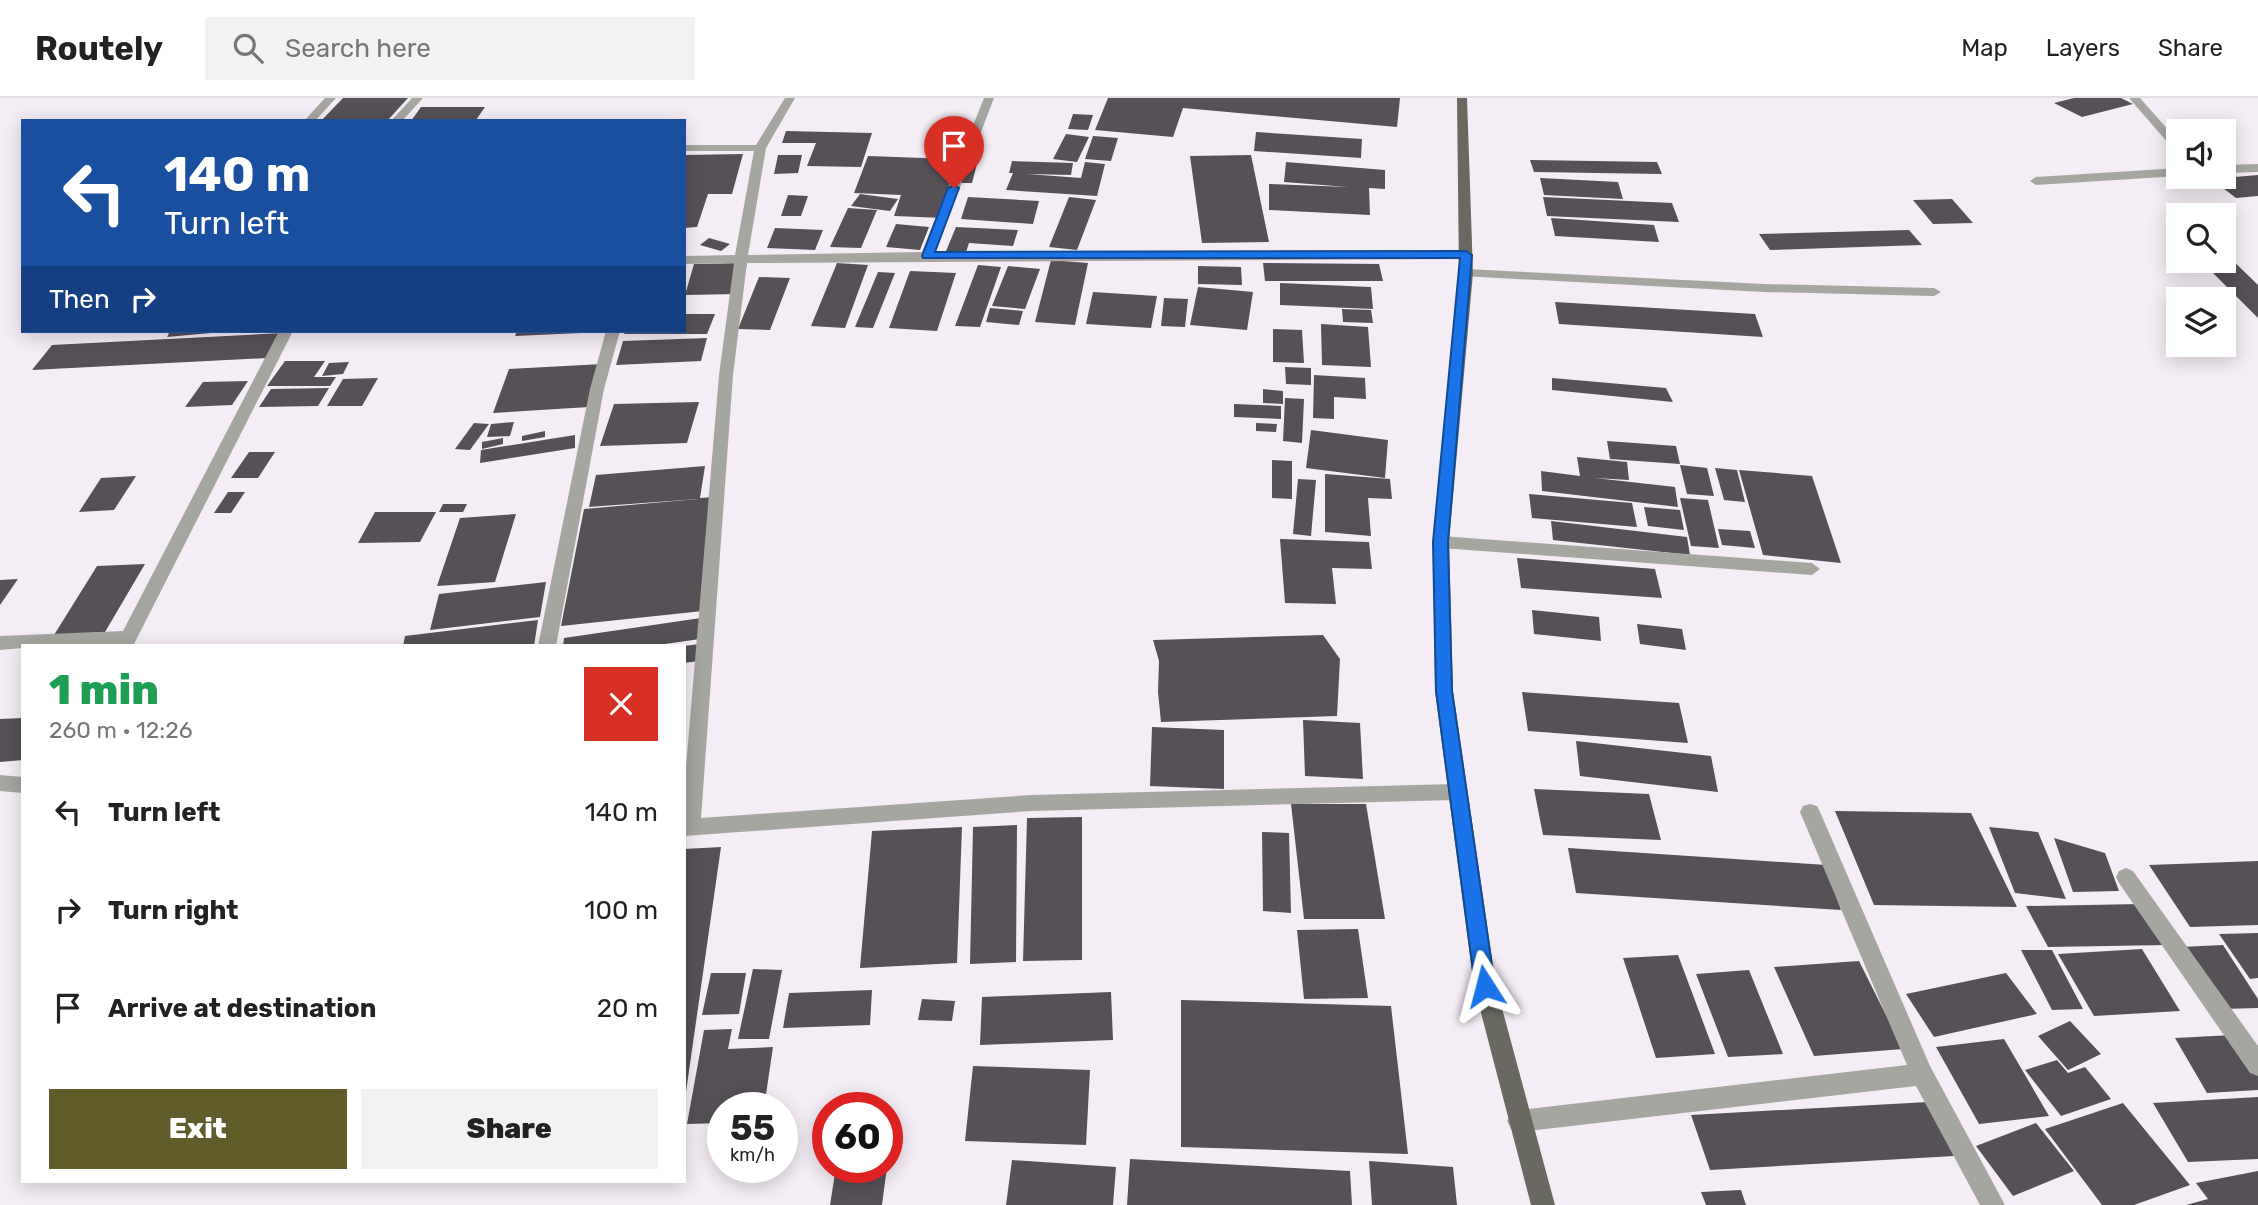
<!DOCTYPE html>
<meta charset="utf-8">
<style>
:root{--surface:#fff;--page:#f2f2f2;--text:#222;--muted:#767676;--line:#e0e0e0;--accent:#605d2a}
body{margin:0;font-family:Rubik,sans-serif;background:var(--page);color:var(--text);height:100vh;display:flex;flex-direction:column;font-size:26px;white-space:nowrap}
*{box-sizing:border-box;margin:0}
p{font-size:23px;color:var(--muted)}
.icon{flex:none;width:38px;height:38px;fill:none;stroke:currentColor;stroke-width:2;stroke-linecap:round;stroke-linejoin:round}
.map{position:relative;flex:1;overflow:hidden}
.side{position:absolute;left:21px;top:546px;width:665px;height:539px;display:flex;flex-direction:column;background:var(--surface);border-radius:0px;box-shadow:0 4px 18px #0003}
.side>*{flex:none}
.top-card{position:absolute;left:21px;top:21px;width:665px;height:214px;border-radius:0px;box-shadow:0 4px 18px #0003;background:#1a4fa0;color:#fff;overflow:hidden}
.fabs{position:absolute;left:2166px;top:21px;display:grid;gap:14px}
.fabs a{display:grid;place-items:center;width:70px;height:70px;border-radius:0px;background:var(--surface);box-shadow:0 4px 18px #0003;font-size:35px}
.speed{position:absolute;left:707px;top:994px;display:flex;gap:14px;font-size:35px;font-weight:700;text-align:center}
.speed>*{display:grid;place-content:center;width:91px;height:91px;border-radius:50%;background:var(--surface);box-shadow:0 4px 18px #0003;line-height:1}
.speed small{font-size:18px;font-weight:400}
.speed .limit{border:10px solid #d22;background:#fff;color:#111}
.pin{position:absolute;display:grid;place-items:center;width:60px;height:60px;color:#fff;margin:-72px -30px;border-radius:50% 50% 50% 0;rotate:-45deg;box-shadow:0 0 7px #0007}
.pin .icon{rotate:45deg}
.me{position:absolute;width:77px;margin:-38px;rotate:351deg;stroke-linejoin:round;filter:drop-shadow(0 0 5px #0008)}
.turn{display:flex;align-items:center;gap:24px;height:147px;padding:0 28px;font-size:32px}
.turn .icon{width:91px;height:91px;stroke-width:2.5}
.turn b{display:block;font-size:49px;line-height:60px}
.then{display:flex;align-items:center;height:66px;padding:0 28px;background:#0003;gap:14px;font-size:26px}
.round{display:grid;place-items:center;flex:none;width:74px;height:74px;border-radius:0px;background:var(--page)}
.overview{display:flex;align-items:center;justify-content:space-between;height:119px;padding:0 28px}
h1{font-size:42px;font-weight:800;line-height:52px;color:#1e9e55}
.action{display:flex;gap:14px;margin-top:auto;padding:14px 28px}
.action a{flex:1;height:80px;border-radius:0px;background:var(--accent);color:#fff;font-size:28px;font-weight:800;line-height:80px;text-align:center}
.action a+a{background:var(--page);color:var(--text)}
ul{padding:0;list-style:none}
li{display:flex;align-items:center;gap:21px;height:98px;padding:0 28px}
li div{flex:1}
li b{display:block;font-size:26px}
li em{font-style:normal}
header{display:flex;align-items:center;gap:42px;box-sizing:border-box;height:98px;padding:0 35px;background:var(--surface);border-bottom:2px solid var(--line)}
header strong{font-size:33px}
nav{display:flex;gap:38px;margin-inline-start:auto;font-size:24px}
.search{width:490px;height:63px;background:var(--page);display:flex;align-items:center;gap:18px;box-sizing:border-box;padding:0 24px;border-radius:0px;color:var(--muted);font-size:26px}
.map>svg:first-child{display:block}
.building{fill:#565057}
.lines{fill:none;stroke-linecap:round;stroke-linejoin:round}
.lane{fill:#a6a6a1;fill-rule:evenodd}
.street{fill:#a6a6a1;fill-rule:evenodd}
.primary{fill:#696961;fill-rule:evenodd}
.route{fill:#1a73e8;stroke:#114b97;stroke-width:2}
</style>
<header>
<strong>Routely</strong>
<div class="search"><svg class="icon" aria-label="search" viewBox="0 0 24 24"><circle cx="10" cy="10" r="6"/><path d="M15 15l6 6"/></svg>Search here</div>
<nav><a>Map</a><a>Layers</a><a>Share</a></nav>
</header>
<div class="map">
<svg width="2258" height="1107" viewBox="0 0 2258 1107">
<rect width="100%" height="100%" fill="#f5edf5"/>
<path class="building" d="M343 0H408L387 23H321Z
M1108 0H1400L1397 29 1183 10 1173 39 1095 32Z
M2074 0H2121L2133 6 2082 19 2054 5Z
M421 9H485L476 22 411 23Z
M1073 16 1093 17 1088 32 1068 31Z
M786 33 872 35 861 69 807 68 816 45H782Z
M1256 34 1362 41 1361 60 1254 53Z
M1066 36 1089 39 1077 64 1053 61Z
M1093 38 1118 40 1111 63 1085 61Z
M743 56 732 96H708L697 129 684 130V57Z
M778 57H802L798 75 774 76Z
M1251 57 1269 144 1202 145 1190 58Z
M868 58 978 62 972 85H954L944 120 894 118 901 97 854 95Z
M1530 62 1657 64 1662 76 1534 74Z
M1012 63 1073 65 1071 77 1027 76 1081 80 1085 64 1105 66 1097 98 1006 92 1013 75H1009Z
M1286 64 1385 72V91L1369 90 1370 117 1269 112V86L1348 89 1284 84Z
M2258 77V98L2236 100 2211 81Z
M1540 80 1618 84 1623 101 1544 97Z
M860 96 898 101 890 113 851 108Z
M788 97 808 98 801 118H781Z
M968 99 1039 103 1033 126 961 121Z
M1069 99 1096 102 1077 152 1049 149Z
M1543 99 1672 105 1679 124 1547 118Z
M1952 101 1973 125 1933 126 1913 102Z
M848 110 877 112 861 150 830 149Z
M1551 120 1654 127 1659 144 1555 138Z
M896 126 929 129 920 152 886 149Z
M956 129 1018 132 1013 148 969 145 966 154 946 153Z
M775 130 823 132 815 152 767 150Z
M1909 132 1922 147 1770 152 1759 136Z
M709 140 730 146 721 153 700 147Z
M2224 154 2258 187V220L2201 163H2224Z
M1051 162 1088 165 1075 227 1035 224Z
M747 165 739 196 685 197 694 166Z
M837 165 868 167 845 230 811 228Z
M1263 165 1379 166 1383 183H1265Z
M978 167 1001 169 980 229 955 228Z
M1008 168 1040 171 1025 211 992 208Z
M1198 168 1241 169 1242 187 1198 186Z
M910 173 956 175 937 233 889 230Z
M878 174 895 175 873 230 855 229Z
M759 179 790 180 770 232 738 231Z
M1280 185 1371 189 1373 211 1280 207Z
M1198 189 1253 194 1247 232 1190 227Z
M1093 194 1157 198 1151 230 1086 226Z
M1164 200 1188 201 1185 229 1161 228Z
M1555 204 1755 216 1763 239 1559 226Z
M990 210 1023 213 1019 227 986 224Z
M1342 211 1371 212 1373 225 1343 224Z
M684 216H715L707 236H624L626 233H684Z
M1321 226 1368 229 1371 269 1322 267Z
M1273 231 1302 232 1304 265 1273 264Z
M170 233H212L211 235 167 239Z
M517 233H581V235L515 238Z
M283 235 268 260 32 272 52 247Z
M707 240 701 263 616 267 623 243Z
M285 263H325L314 279H336L330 288H267Z
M349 264 343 276 322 278 329 265Z
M602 266 589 309 493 315 509 271Z
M1285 269 1311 270V287L1286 286Z
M1314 277 1365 280 1366 301 1334 299V321L1313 320Z
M378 280 362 308H327L343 281Z
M1552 280 1666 290 1673 304 1552 292Z
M248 283 232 307 185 309 203 284Z
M329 290 318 308 259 309 271 291Z
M1263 291 1283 293V306L1263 305Z
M1285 300 1304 301 1302 345 1283 343Z
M699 304 687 345 600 348 614 306Z
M1234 306 1281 308V321L1234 319Z
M514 324 510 338 487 339 491 326Z
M474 325 489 326 470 352 455 351Z
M1256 325 1277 326 1276 334 1256 333Z
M1311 332 1388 342 1385 380 1306 370Z
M545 333V339L522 343V338Z
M575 337V350L480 365 481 352Z
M503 340V346L482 351V344Z
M1607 343 1676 348 1680 366 1610 361Z
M249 354H275L258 380H231Z
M1577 359 1627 364 1629 382 1595 380 1675 389 1678 409 1542 393 1541 373 1580 378Z
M1272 362 1292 363V401L1272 400Z
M1680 367 1707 370 1714 398 1687 396Z
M705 368 700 400 713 399 703 513 561 528 584 411 698 401 589 409 596 377Z
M1715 370 1737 372 1745 404 1724 402Z
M1739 372 1812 378 1841 465 1763 457Z
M1325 376 1390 381 1392 401 1368 400 1371 438 1325 434Z
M136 378 114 412 79 414 101 380Z
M1298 381 1316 382 1311 438 1293 436Z
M228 394H245L231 415H214Z
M1529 396 1632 405 1637 429 1532 420Z
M1680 400 1708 402 1719 450 1691 448Z
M443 406H467L463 414H439Z
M1644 409 1680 412 1684 432 1648 428Z
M375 414H436L420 444 358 445Z
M516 416 495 484 437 488 460 420Z
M1551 423 1687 439 1690 457 1553 442Z
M1718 431 1750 433 1755 450 1722 447Z
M1280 441 1369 444 1372 471 1332 470 1336 506 1285 505Z
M1517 460 1655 471 1662 500 1521 490Z
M145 466 105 534 54 537 97 468Z
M18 481 0 507V482Z
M546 484 540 519 430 532 439 496Z
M1532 512 1599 519 1601 543 1534 536Z
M701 520 700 541 651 548H563L564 540Z
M538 522 534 548H403L405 538Z
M1637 526 1682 531 1686 552 1640 546Z
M1323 537 1340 561 1337 618 1161 624 1158 594 1159 563 1153 542Z
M699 546V563L684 565V548Z
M1522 594 1679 605 1688 645 1528 633Z
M23 620V662L0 664V621Z
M1303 622 1360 625 1363 681 1305 678Z
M1152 629 1224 632V691L1150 688Z
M1576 643 1711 658 1718 694 1580 678Z
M1534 691 1649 696 1661 742 1543 737Z
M1291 706H1366L1385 821H1304Z
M1835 713 1971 715 2017 809 1874 807Z
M1082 719V862L1023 863 1027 720Z
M1017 727 1016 864 970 866 973 729Z
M962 729 957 865 860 870 872 733Z
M1989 729 2038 734 2066 801 2015 795Z
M1262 734 1289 735 1291 815 1263 813Z
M2054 740 2105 755 2119 793 2073 794Z
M721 749 686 994H684V751Z
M1568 750 1826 767 1841 812 1576 795Z
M2258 763V827L2190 829 2149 767Z
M2142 806 2167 847 2048 849 2026 808Z
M1358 831 1368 900 1304 901 1297 832Z
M2258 835V880L2250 881 2219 836Z
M2223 847 2258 901V910L2224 911 2180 849Z
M2142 851 2180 913 2094 918 2058 856Z
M2021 852H2052L2083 911 2052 912Z
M1678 857 1715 956 1656 960 1623 860Z
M1859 863 1903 951 1814 958 1774 869Z
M753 871 782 872 769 941H738Z
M1749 872 1783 956 1728 959 1696 876Z
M711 875H746L739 916 702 917Z
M2006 875 2037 916 1934 939 1906 896Z
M872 892 870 927 783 930 789 895Z
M1111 894 1113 942 980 947 982 899Z
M922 901 955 903 952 923 918 922Z
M1181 902 1391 908 1408 1056 1181 1049Z
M2070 923 2101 956 2068 972 2038 938Z
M732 931 728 951 773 949 764 1010H723V1025L687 1026 704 932Z
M2233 937 2258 976V992L2207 995 2175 940Z
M2004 941 2049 1018 1979 1026 1936 949Z
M2057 962 2068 975 2085 969 2111 1001 2061 1018 2025 972Z
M973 968 1090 972 1086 1047 965 1043Z
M2258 999V1061L2188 1064 2153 1005Z
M1928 1004 1954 1058 1710 1072 1691 1017Z
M2123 1005 2190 1087 2134 1107H2102L2045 1031Z
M2036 1025 2074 1073 2013 1098 1976 1048Z
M1130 1061 1350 1073 1352 1107H1127Z
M1012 1062 1116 1069 1113 1107H1006Z
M1369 1063 1453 1069 1457 1107H1372Z
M836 1069H887L882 1107H830Z
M2258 1073V1107H2186L2208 1101 2196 1085Z
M1741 1092 1746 1107H1706L1701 1094Z"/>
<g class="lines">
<path class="lane" d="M1466 171 1764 186 1934 190 1941 194 1934 198 1764 194 1461 178 1459 175Z"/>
<path class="street" d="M325 0H336L315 23H304Z
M412 0H423L402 23H391Z
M785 0H795L766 50 748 157 922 154 984 0H994L935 154 1466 153 1472 157 1466 161 747 165 733 277 701 720 1031 697 1456 686 1463 688 1466 694 1463 700 1456 702 1031 713 684 738V693L719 277 734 165 684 166V158L735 157 754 53H684V47H756Z
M2129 0H2140L2179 44V54L2175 53Z
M2258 66V74L2224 75V67Z
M2179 70V78L2036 87 2030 83 2036 79Z
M279 233H293L133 548H23V550L0 552V538L123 533Z
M606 233H620L604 291 556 548H538L590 291Z
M1441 438 1812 465 1820 471 1812 477 1441 450 1433 444Z
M0 677 23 679V695L0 693Z
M1810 706 1817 708 1820 714 1930 968 2005 1107H1980L1916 988 1519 1034 1511 1031 1507 1023 1511 1015 1519 1012 1907 967 1800 714 1803 708Z
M2126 770 2133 773 2258 948V978L2250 975 2119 785 2116 779 2119 773Z"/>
<path class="primary" d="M1457 0H1467L1473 175 1449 444 1453 593 1496 888 1555 1107H1531L1474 888 1435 593 1433 444 1459 175Z"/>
</g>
<path class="route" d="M954 87 959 90 935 154 1466 153 1472 157 1448 444 1452 593 1495 888 1492 895 1485 897 1478 895 1475 888 1436 593 1433 444 1460 160H923L922 158 948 90Z"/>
</svg>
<div class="fabs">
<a><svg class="icon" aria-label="sound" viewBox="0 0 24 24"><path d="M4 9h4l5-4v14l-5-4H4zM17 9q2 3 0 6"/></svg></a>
<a><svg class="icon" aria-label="search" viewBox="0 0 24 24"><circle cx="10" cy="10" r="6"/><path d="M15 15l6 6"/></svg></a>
<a><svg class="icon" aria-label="layers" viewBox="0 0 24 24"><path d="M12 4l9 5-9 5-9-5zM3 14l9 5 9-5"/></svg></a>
</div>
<div class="speed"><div>55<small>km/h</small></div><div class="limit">60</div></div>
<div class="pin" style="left:954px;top:90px;background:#d93025"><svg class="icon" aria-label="arrive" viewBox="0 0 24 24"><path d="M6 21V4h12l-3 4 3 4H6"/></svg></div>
<svg class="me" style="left:1485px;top:888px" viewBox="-20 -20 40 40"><path d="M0-17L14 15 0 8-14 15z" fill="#1a73e8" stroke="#fff" stroke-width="4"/></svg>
<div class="top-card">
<div class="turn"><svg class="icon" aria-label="left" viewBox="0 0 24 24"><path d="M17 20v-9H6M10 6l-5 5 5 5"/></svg><div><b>140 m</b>Turn left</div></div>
<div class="then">Then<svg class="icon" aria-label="right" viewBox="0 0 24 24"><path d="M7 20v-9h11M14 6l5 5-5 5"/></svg></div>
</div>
<section class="side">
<div class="overview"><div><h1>1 min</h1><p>260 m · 12:26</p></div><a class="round" style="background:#d93025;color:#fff"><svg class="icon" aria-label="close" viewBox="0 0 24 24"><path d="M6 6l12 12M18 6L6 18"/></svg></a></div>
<ul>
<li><svg class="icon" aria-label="left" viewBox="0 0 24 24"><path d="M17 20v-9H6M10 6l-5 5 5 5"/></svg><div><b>Turn left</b></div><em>140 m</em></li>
<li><svg class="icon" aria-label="right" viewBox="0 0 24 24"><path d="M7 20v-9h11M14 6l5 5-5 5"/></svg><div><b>Turn right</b></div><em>100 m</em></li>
<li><svg class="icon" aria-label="arrive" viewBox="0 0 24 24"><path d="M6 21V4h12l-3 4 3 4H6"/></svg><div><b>Arrive at destination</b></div><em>20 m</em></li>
</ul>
<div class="action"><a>Exit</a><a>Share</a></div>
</section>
</div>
